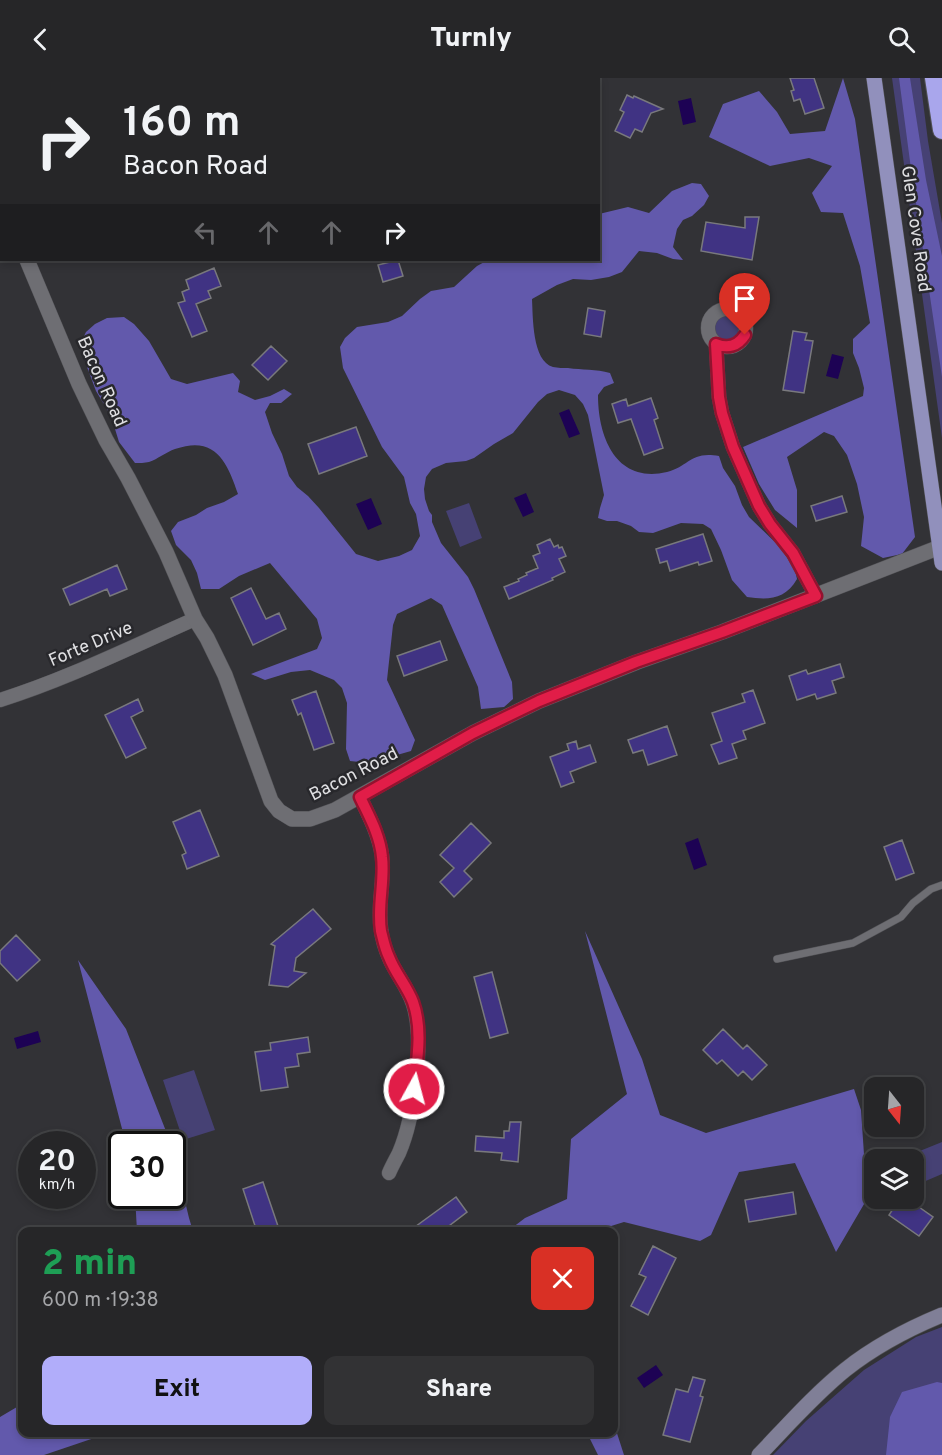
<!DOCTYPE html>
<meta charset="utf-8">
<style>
:root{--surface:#262628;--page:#323234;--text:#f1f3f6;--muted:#a4a5a8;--line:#424345;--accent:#b1adfa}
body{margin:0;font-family:Overpass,sans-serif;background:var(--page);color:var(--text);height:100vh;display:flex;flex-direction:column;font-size:22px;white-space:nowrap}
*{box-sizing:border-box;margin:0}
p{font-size:20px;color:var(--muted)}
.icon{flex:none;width:33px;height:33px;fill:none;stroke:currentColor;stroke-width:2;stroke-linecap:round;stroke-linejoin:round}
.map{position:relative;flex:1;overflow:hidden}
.details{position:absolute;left:18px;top:1149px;width:600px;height:210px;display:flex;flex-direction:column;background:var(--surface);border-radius:12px;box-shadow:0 3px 9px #0003,0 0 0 2px var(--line)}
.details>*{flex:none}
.hud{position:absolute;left:0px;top:0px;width:600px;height:183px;box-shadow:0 3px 9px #0003,0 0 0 2px var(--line);background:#262628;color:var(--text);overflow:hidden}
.needle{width:39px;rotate:163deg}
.tools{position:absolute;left:864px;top:999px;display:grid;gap:12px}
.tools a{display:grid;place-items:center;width:60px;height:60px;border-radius:12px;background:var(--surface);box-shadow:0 3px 9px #0003,0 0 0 2px var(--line);font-size:30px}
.speed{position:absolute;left:18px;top:1053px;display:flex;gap:12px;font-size:30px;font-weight:700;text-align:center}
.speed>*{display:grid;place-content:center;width:78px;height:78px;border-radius:50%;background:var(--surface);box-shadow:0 3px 9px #0003,0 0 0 2px var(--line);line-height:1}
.speed small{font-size:15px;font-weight:400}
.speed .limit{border:3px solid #111;border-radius:9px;background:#fff;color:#111}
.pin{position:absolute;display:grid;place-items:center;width:51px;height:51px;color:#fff;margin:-62px -26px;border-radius:50% 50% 50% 0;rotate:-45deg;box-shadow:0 0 6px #0007}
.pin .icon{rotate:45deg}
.me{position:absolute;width:66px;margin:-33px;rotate:7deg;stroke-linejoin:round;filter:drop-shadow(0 0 4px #0008)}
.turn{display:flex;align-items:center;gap:21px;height:126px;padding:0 24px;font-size:27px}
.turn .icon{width:78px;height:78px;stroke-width:2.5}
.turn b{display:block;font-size:42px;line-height:51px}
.lanes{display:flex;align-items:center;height:57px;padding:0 24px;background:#0003;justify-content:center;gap:30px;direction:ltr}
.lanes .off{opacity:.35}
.round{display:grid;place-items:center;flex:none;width:63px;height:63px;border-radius:12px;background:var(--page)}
.head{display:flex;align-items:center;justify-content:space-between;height:102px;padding:0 24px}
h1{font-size:36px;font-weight:800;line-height:45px;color:#1e9e55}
.button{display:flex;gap:12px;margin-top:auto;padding:12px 24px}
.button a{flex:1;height:69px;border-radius:12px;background:var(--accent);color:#111;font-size:24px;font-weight:800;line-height:69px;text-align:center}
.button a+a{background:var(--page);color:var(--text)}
header{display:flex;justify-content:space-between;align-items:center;height:78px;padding:0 24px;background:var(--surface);font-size:27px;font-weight:800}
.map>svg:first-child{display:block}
.green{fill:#464174}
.forest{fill:#6259ac}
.water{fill:#1d0254}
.building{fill:#403383;stroke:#79797d;stroke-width:1.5}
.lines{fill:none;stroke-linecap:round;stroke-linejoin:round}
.service-casing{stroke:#515155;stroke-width:8}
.minor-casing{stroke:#515155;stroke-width:15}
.tertiary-casing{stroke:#515155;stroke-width:16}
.secondary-casing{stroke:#515155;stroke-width:16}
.primary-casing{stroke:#515155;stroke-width:16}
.motorway-casing{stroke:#515155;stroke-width:20}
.service{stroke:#6e6e73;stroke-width:7}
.minor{stroke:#6e6e73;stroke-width:14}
.tertiary{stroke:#6e6e73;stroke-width:15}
.secondary{stroke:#807f97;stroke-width:15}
.primary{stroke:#9190bc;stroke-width:15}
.motorway{stroke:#a9a6ec;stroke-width:18}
.route-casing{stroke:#92132f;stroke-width:15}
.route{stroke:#e11d48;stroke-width:10}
.labels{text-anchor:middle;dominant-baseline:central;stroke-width:5;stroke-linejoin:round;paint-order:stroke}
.street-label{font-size:18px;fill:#e0e0e3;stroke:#28282c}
</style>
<header><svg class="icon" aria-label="back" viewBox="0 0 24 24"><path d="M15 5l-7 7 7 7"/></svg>Turnly<svg class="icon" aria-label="search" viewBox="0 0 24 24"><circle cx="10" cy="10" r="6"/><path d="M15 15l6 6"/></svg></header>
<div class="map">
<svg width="942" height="1377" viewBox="0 0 942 1377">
<rect width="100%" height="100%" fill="#323236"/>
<path class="green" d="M892 0H920L928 63 942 145V360Z
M714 250a13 13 0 1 1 26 0a13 13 0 1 1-26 0Z
M469 425 482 460 460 469 446 433Z
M194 992 215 1052 183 1062 163 1002Z
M942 1064V1096L914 1108V1082L900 1081Z
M942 1249V1377H773L806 1343 864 1292 916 1259Z"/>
<path class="forest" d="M843 0 855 41 915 459 902 476 883 480 861 468 864 439 857 406 847 377 834 358 824 354 787 379 797 412V450L775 432 759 406 743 369 863 318 864 310 859 290 853 275V261L870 245 860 188 843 135 821 134 812 115 832 88 809 80 770 88 709 59 723 26 759 13 777 34 790 56 825 53Z
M899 0H910L926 102 942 178V299L911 91Z
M692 105 701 106 709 118 704 127 692 138 683 142 677 151 673 169 683 182 673 181 657 175 639 173 622 194 609 199 591 202 573 201 557 207 532 221C533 239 532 283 553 289 558 290 563 290 568 290 582 292 596 291 610 295L614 305 604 309 598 317C598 359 616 406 667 394 690 388 690 373 719 378L723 390 735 408 742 427 749 439 781 470 795 492 797 501C785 522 768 522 747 519L732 502 721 472 711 451 703 446 681 445 653 455 639 454 631 448 617 443H607L598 440 600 430 604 417 588 337 583 326 575 317 559 312 547 316 538 324 513 355 494 366 474 380 466 383 446 385 432 391 426 399 424 411 425 421 429 433 432 437V444L441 465 468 499 474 511 512 604 513 621 504 629 481 631 478 609 442 527 431 520 397 536 393 547 387 602 415 662 411 673 369 685 350 683 346 671 347 625 342 610 334 602 310 592 291 594 265 602 251 596 317 571 322 560 317 541 270 485 239 498 219 511H201L197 495 191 482 176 467 171 453 178 444 196 437 207 430 224 424 238 416C227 383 215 357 175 371 166 374 158 381 149 384 145 385 139 385 135 385L119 364 111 338 96 313 87 289 81 264 86 254 95 246 107 240 124 239 134 246 149 263 171 301 187 306 233 295 240 303 238 314 255 322 270 318 284 311 292 316 281 325H270L265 334 272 355 282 376 289 398 297 409 308 418 319 430 356 476 378 483 399 478 412 472 420 458 416 436 410 425 404 399 382 369 343 290 340 269 345 260 357 249 388 244 402 238 420 221 431 213 454 209 477 188 488 182H598L599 136 628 129 649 135 672 113Z
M585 853 642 981 660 1037 706 1055 854 1011 861 1032 867 1121 836 1174 795 1085 739 1094 711 1157 700 1163 624 1144 595 1153H508L525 1140 567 1121 571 1061 627 1016Z
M78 882 126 951 171 1066H126Z
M173 1073 189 1140 193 1153H137L135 1118H172Z
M937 1304 942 1305V1377H886L890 1339 902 1314Z
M22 1326V1354L109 1355 44 1377H0V1339Z
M614 1346 624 1377H598L587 1355 614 1354Z"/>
<path class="water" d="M691 20 696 44 683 47 678 23Z
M832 276 844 279 838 301 826 298Z
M569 331 580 356 569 360 559 335Z
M526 415 534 434 523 439 514 420Z
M371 420 382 446 368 452 356 426Z
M698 760 707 787 694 792 685 765Z
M38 953 41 964 17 971 14 960Z
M656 1287 663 1297 644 1310 637 1300Z"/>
<path class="building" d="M790 0H814L824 30 805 36 800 21 794 23 791 13 794 12Z
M627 17 633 20 634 18 663 31 651 35 642 54 635 51 630 60 615 53 624 34 620 32Z
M745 139H759L752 182 701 173 706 144 745 150Z
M398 182 403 198 383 204 378 187Z
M214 190 221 208 208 213 211 220 196 226 207 253 192 259 178 225 185 223 182 214 189 211 186 202Z
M588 230 605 233 601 259 584 256Z
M793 253 807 255 805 262 813 263 804 315 783 312Z
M271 268 287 283 268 302 252 287Z
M651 320 658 340 654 342 663 370 644 377 631 341 618 345 612 326 626 321 628 328Z
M356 349 367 378 319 396 308 366Z
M842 418 847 434 816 443 811 428Z
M703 456 712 483 699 487 698 484 670 493 667 483 660 485 656 471Z
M550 461 554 469 558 467 559 470 562 469 566 478 559 481 565 494 552 500 553 502 509 521 504 509 519 503 518 501 527 497 526 495 538 490 533 478 540 475 537 467Z
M117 487 127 511 110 518 107 511 70 527 63 511Z
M251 510 266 541 279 535 286 551 253 567 231 520Z
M440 563 447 582 404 598 397 578Z
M840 586 844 599 832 603 836 615 817 621 815 616 797 622 789 598 806 592 808 596Z
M753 612 765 645 743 653 746 661 732 666 737 680 719 686 711 667 722 663 712 635 745 624 742 616Z
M316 613 334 665 314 672 301 635 298 637 292 622Z
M138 621 143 633 131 639 146 670 126 680 105 637Z
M667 648 677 677 648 687 643 672 633 675 628 662Z
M576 663 578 671 590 667 596 684 570 694 574 704 561 709 550 679 569 672 567 666Z
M200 732 219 778 187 791 182 777 186 775 173 744Z
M471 745 491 765 464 793 472 801 454 819 440 804 454 790 440 777Z
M902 762 914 795 896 802 884 769Z
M313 831 331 851 296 880 294 893 306 895 288 909 269 907 275 868 271 866Z
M16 857 40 882 17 903 0 885V873Z
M492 894 508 955 490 960 474 899Z
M723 951 743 971 747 967 767 987 752 1002 743 993 738 998 722 982 717 986 703 972Z
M308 959 310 974 297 976 299 988 285 990 288 1009 261 1013 255 974 271 972 270 965Z
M510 1044H521L518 1084 501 1082 502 1075 475 1073 476 1058 504 1060V1053H509Z
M263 1104 280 1154H257L243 1111Z
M793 1114 796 1136 749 1144 745 1122Z
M456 1119 467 1134 441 1154H408Z
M900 1120H906L933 1139 919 1158 889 1137Z
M653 1168 676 1180 648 1237 631 1228 646 1199 639 1196Z
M693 1299 705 1302 700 1318 703 1319 690 1364 663 1357 676 1311 688 1314Z"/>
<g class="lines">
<defs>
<path id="service" d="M777 881 853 865 901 839 913 825 931 811 942 807"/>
<path id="minor" d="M251 0 252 2
M566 2 567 0
M708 250a19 19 0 1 1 38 0a19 19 0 1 1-38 0Z
M716 266 719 319 722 335 733 369 759 428 770 446 793 475 816 518
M0 622C67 601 131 569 195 541
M360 719C369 738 379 757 382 778 385 802 377 827 381 851 382 861 386 873 390 882 397 897 408 910 413 926 425 962 414 1040 399 1075 396 1081 392 1088 389 1095"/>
<path id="tertiary" d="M0 122 2 125
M27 182 79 306 106 362 128 400 166 474 195 541 207 560 225 597 271 723 279 733 292 741H310L335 732 473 655 539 623 637 584 722 554 940 469"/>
<path id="secondary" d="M759 1377C787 1348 814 1317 845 1292 874 1269 908 1251 942 1237"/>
<path id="primary" d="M874 0 942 485"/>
<path id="motorway" d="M934 0 942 52"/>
</defs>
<use href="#service" class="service-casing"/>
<use href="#minor" class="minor-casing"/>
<use href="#tertiary" class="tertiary-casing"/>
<use href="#secondary" class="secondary-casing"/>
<use href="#primary" class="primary-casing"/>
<use href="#motorway" class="motorway-casing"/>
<use href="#service" class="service"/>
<use href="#minor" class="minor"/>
<use href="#tertiary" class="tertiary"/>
<use href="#secondary" class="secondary"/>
<use href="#primary" class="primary"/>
<use href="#motorway" class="motorway"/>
</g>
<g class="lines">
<defs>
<path id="route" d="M414 1011C417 982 423 952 413 924 407 908 395 895 389 879 385 871 383 861 381 853 377 828 385 803 382 779 380 757 369 738 360 719L473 655 539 623 636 584 722 554 816 518 793 475 770 446 759 428 733 369 722 335 719 319 716 266C728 271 738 268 745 257"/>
</defs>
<use href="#route" class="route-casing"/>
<use href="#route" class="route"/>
</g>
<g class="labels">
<g class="street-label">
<text transform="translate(915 151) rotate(82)">Glen Cove Road</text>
<text transform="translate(101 304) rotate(66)">Bacon Road</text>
<text transform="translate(91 567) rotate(-23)">Forte Drive</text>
<text transform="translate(354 697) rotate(-27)">Bacon Road</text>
</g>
</g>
</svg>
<div class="tools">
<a><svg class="needle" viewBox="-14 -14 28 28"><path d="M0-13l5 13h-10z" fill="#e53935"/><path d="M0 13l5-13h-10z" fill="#a4a5a8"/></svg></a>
<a><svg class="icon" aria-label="layers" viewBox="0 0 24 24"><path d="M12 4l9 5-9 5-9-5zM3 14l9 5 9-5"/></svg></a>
</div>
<div class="speed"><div>20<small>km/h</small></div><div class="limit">30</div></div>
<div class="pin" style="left:745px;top:257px;background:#d93025"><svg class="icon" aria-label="arrive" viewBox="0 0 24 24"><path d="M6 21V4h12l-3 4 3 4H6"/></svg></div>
<svg class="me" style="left:414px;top:1011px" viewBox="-20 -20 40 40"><circle r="17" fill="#e11d48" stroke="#fff" stroke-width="3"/><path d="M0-11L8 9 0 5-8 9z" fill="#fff"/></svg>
<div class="hud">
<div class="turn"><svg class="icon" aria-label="right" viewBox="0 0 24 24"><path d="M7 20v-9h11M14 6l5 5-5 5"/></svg><div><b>160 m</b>Bacon Road</div></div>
<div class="lanes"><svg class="icon off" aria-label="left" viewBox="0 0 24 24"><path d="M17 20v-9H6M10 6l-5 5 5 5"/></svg><svg class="icon off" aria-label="ahead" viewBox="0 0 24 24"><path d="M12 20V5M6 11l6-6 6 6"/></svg><svg class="icon off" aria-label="ahead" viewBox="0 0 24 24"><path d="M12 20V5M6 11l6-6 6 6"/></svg><svg class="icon" aria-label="right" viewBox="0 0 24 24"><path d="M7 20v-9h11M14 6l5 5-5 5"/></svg></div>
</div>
<section class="details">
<div class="head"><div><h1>2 min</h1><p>600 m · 19:38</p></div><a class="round" style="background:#d93025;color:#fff"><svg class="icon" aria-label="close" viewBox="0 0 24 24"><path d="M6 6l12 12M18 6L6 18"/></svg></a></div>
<div class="button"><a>Exit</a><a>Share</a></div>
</section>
</div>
